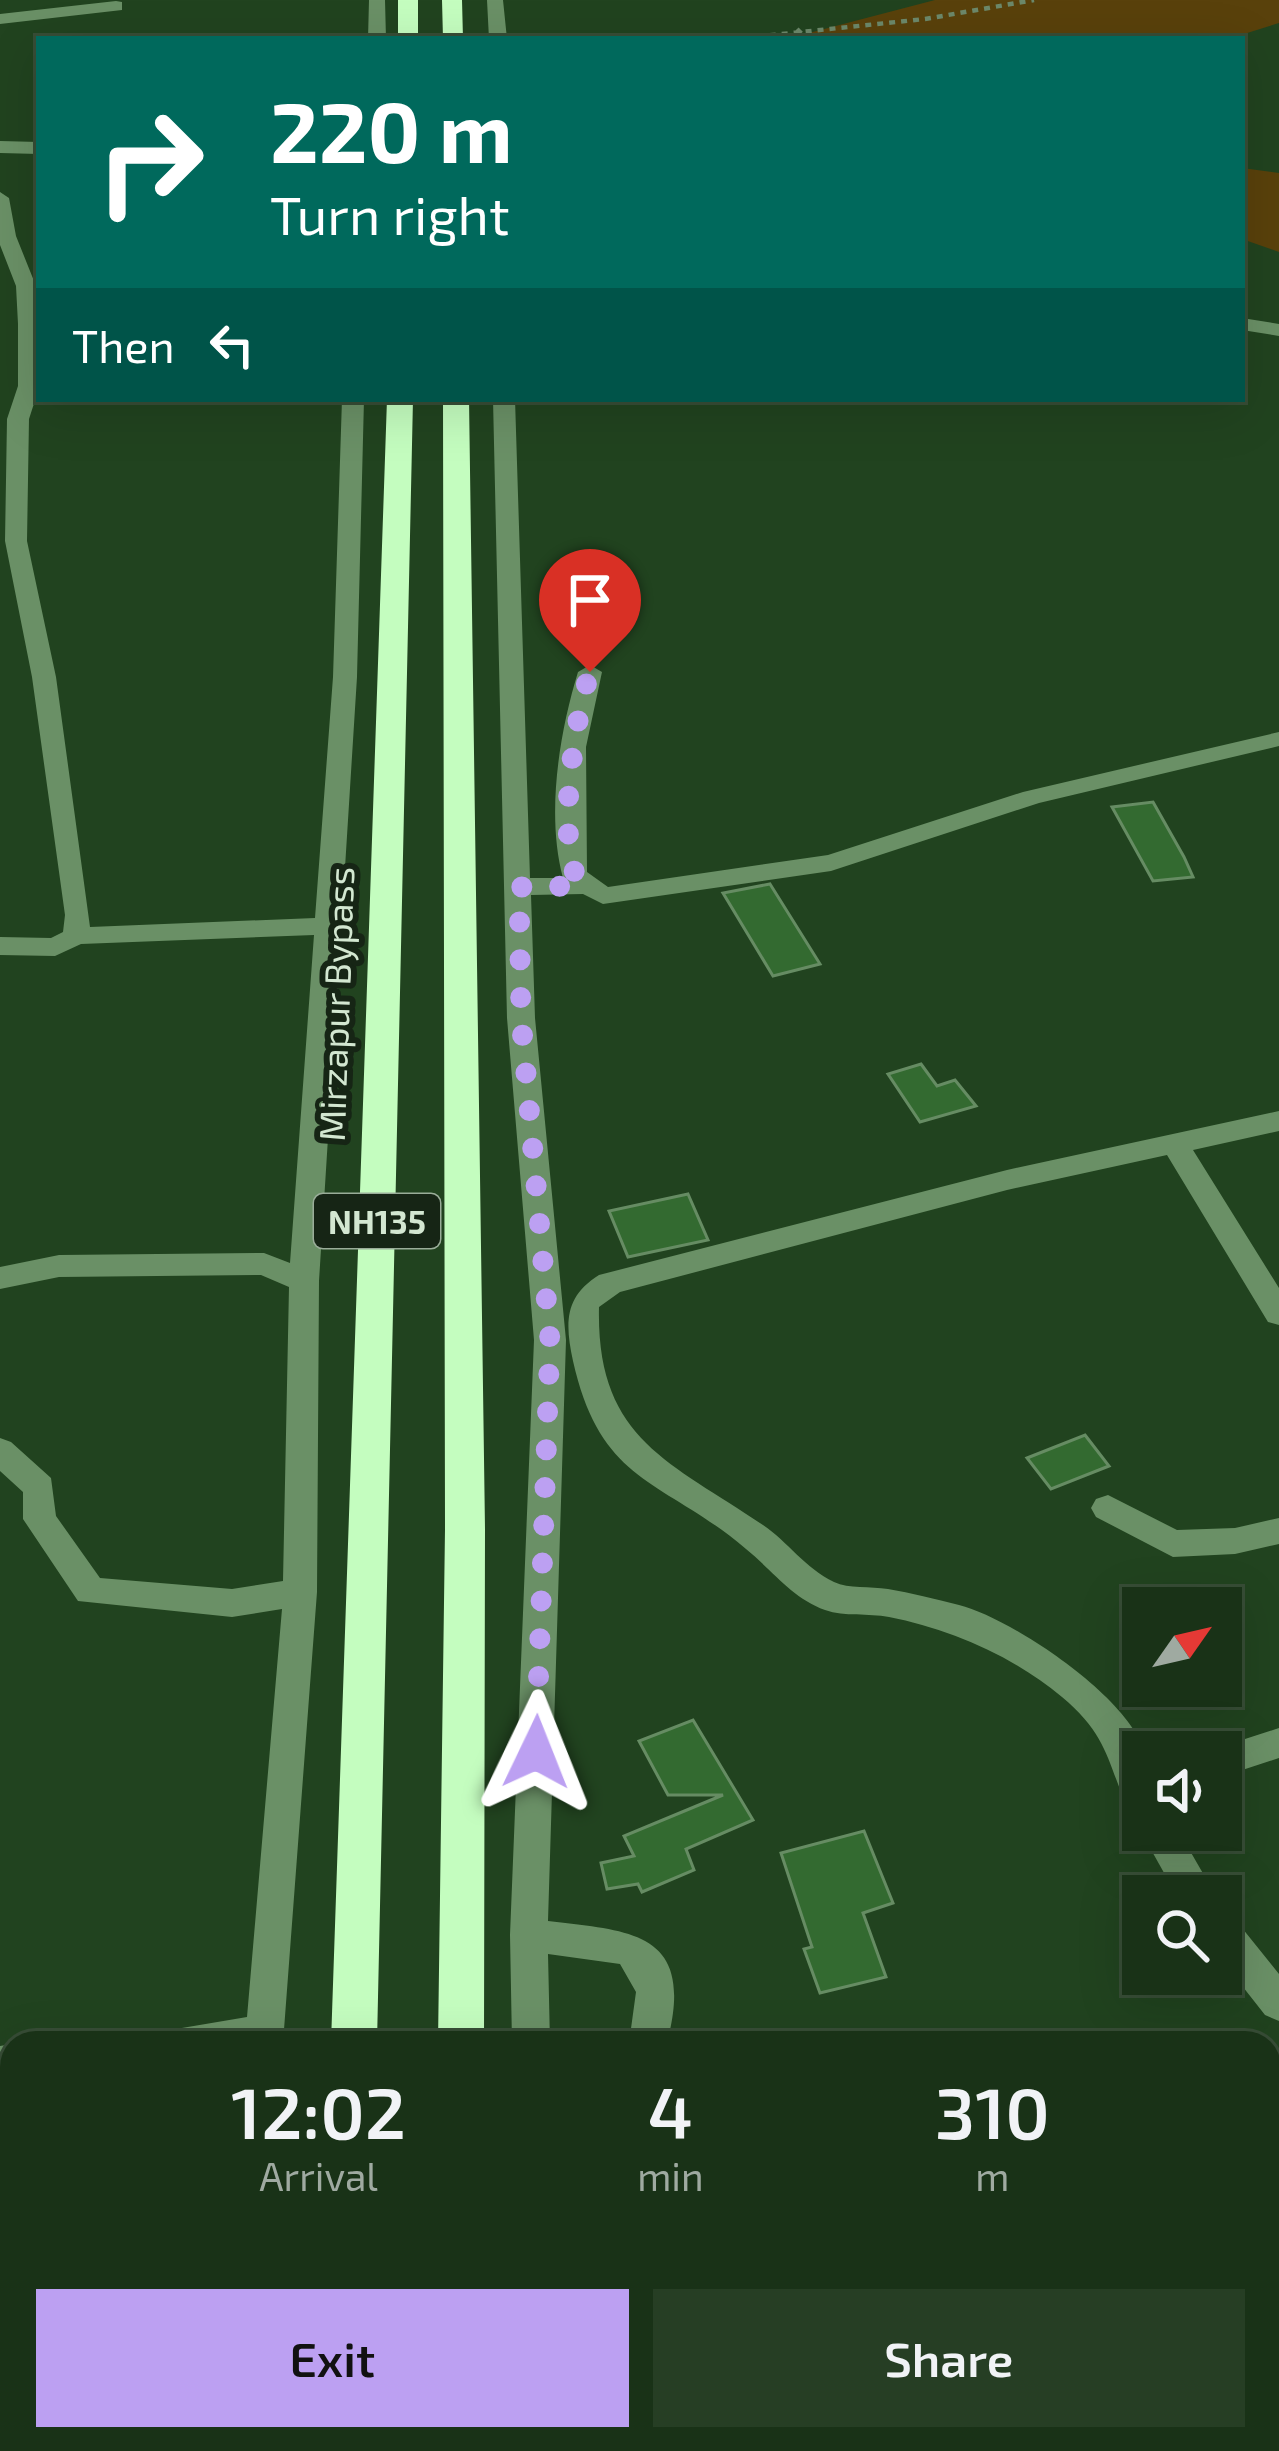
<!DOCTYPE html>
<style>
:root{--surface:#193217;--page:#263e24;--text:#f1f3f6;--muted:#9faaa1;--line:#374d36;--accent:#bca0f2}
body{margin:0;font-family:"Exo 2",sans-serif;background:var(--page);color:var(--text);height:100vh;display:flex;flex-direction:column;font-size:45px;white-space:nowrap}
*{box-sizing:border-box;margin:0}
p{font-size:39px;color:var(--muted)}
.icon{flex:none;width:66px;height:66px;fill:none;stroke:currentColor;stroke-width:2;stroke-linecap:round;stroke-linejoin:round}
.map{position:relative;flex:1;overflow:hidden}
.side{position:absolute;left:0px;top:2031px;width:1281px;height:420px;display:flex;flex-direction:column;background:var(--surface);border-radius:36px 36px 0 0;box-shadow:0 12px 48px #0002,0 0 0 3px var(--line)}
.side>*{flex:none}
.top-card{position:absolute;left:36px;top:36px;width:1209px;height:366px;border-radius:0px;box-shadow:0 12px 48px #0002,0 0 0 3px var(--line);background:#00695c;color:#fff;overflow:hidden}
.needle{width:78px;rotate:56deg}
.tools{position:absolute;left:1122px;top:1587px;display:grid;gap:24px}
.tools a{display:grid;place-items:center;width:120px;height:120px;border-radius:0px;background:var(--surface);box-shadow:0 12px 48px #0002,0 0 0 3px var(--line);font-size:60px}
.pin{position:absolute;display:grid;place-items:center;width:102px;height:102px;color:#fff;margin:-123px -51px;border-radius:50% 50% 50% 0;rotate:-45deg;box-shadow:0 0 12px #0007}
.pin .icon{rotate:45deg}
.me{position:absolute;width:132px;margin:-66px;rotate:2deg;stroke-linejoin:round;filter:drop-shadow(0 0 9px #0008)}
.turn{display:flex;align-items:center;gap:42px;height:252px;padding:0 36px;font-size:54px}
.turn .icon{width:156px;height:156px;stroke-width:2.5}
.turn b{display:block;font-size:84px;line-height:102px}
.then{display:flex;align-items:center;height:114px;padding:0 36px;background:#0003;gap:24px;font-size:45px}
.eta{display:flex;justify-content:space-evenly;align-items:center;height:204px;text-align:center}
.eta b{font-size:72px;font-weight:600;line-height:84px}
.cta{display:flex;gap:24px;margin-top:auto;padding:24px 36px}
.cta a{flex:1;height:138px;border-radius:0px;background:var(--accent);color:#111;font-size:48px;font-weight:600;line-height:138px;text-align:center}
.cta a+a{background:var(--page);color:var(--text)}
.map>svg:first-child{display:block}
.green{fill:#59410b}
.building{fill:#336a30;stroke:#668c63;stroke-width:3}
.lines{fill:none;stroke-linecap:round;stroke-linejoin:round}
.path{stroke:#6c886a;stroke-width:4.5;stroke-dasharray:6 6;stroke-linecap:butt}
.minor{fill:#6a9066;fill-rule:evenodd}
.highway{fill:#c4fdbf;fill-rule:evenodd}
.route{stroke:#bca0f2;stroke-width:21;stroke-dasharray:0 37.8}
.labels{text-anchor:middle;dominant-baseline:central;stroke-width:12;stroke-linejoin:round;paint-order:stroke}
.shield{fill:#162515;stroke:#9aad99;stroke-width:3}
.shield-label{font-size:33px;font-weight:bold;fill:#d3e7d1}
.street-label{font-size:36px;fill:#d3e7d1;stroke:#162515}
</style>
<div class="map">
<svg width="1279" height="2451" viewBox="0 0 1279 2451">
<rect width="100%" height="100%" fill="#21431f"/>
<path class="green" d="M935 0H1279V23L1228 39H786Z
M1242 168 1279 173V252L1242 239Z"/>
<path class="building" d="M1153 802 1184 857 1193 877 1153 881 1112 807Z
M770 884 820 964 773 976 723 893Z
M921 1064 937 1086 955 1080 976 1106 920 1122 888 1074Z
M688 1194 708 1240 628 1257 609 1211Z
M1085 1435 1109 1466 1051 1489 1027 1458Z
M693 1720 753 1820 686 1849 694 1870 642 1892 638 1884 607 1889 601 1863 634 1856 624 1836 723 1795H668L639 1741Z
M864 1831 893 1903 863 1913 886 1977 820 1993 804 1949 812 1947 781 1853Z"/>
<g class="lines">
<path class="path" d="M797 29 807 39
M734 39 925 19 1034 0"/>
<path class="minor" d="M369 0H385L386 39H368Z
M487 0H503L507 39H489Z
M116 1 122 2V10L0 24V14Z
M0 141 39 142V154L0 153Z
M0 192 9 198 16 236 36 286 38 324 39 388 29 419 27 541 56 677 90 927 315 918 333 677 342 399H364L357 677 319 1281 317 1592 283 2043H165L170 2030 247 2017 282 1609 232 1617 78 1601 23 1519V1492L0 1471V1438L11 1442 51 1478 56 1516 100 1578 232 1589 283 1581 289 1287 261 1275 59 1277 0 1289V1267L59 1255 264 1253 290 1263 314 935 81 944 55 956 0 955V937L51 938 63 932 65 915 32 677 5 541 7 419 18 386V324L16 286 0 245Z
M1242 318 1279 324V336L1242 330Z
M493 399H515L530 878H563C546 815 559 734 578 672L590 665 602 672 586 747 587 872 608 887 828 855 1023 792 1279 732V746L1039 803 831 871 603 904 583 894 531 895 535 1018 566 1340 548 1921C633 1931 696 1932 667 2043H629L636 1992 620 1964 548 1954 550 2043H512L510 1935 534 1340 507 1018Z
M1279 1111V1131L1193 1150 1279 1288V1325L1268 1322 1167 1155 1007 1190 620 1292 599 1307C596 1439 669 1461 763 1525 788 1542 805 1568 834 1582 849 1589 870 1586 888 1589 911 1593 935 1599 959 1605 1011 1618 1125 1695 1142 1747 1148 1762 1143 1797 1143 1818L1130 1813C1107 1764 1110 1737 1062 1697 1013 1656 950 1629 889 1617 868 1613 845 1617 825 1610 792 1598 772 1570 746 1549 664 1479 601 1486 573 1361 565 1323 564 1297 599 1275L1007 1170Z
M1108 1495 1177 1530 1235 1528 1279 1518V1544L1235 1554 1173 1557 1096 1517 1091 1508 1096 1499Z
M1279 1728V1758L1221 1777V1752L1208 1751Z
M1143 1823V1830H1178L1216 1896H1177L1140 1830Z
M1221 1913 1234 1918 1279 1974V2021L1265 2015 1221 1959Z
M12 2044V2080L0 2082V2046Z
M1279 2105V2143L1269 2145V2107Z
M1269 2300 1279 2304V2373L1269 2369Z
M228 2439H270V2451H226Z
M515 2439H557L558 2451H514Z
M756 2439H810L815 2451H760Z"/>
<path class="highway" d="M398 0H418V39H398Z
M442 0H462L463 39H443Z
M387 399H413L377 2043H331Z
M443 399H469L485 1529 484 2043H438L445 1529Z
M317 2439H369V2451H317Z
M435 2439H487V2451H435Z"/>
</g>
<g class="lines">
<path class="route" d="M536 1752 550 1340 521 1018 519 887 581 886C554 846 575 717 590 672"/>
</g>
<g class="labels">
<rect class="shield" x="314" y="1194" width="126" height="54" rx="9"/>
<g class="shield-label">
<text x="377" y="1221">NH135</text>
</g>
<g class="street-label">
<text transform="translate(335 1004) rotate(-88)">Mirzapur Bypass</text>
</g>
</g>
</svg>
<div class="tools">
<a><svg class="needle" viewBox="-14 -14 28 28"><path d="M0-13l5 13h-10z" fill="#e53935"/><path d="M0 13l5-13h-10z" fill="#9faaa1"/></svg></a>
<a><svg class="icon" aria-label="sound" viewBox="0 0 24 24"><path d="M4 9h4l5-4v14l-5-4H4zM17 9q2 3 0 6"/></svg></a>
<a><svg class="icon" aria-label="search" viewBox="0 0 24 24"><circle cx="10" cy="10" r="6"/><path d="M15 15l6 6"/></svg></a>
</div>
<div class="pin" style="left:590px;top:672px;background:#d93025"><svg class="icon" aria-label="arrive" viewBox="0 0 24 24"><path d="M6 21V4h12l-3 4 3 4H6"/></svg></div>
<svg class="me" style="left:536px;top:1752px" viewBox="-20 -20 40 40"><path d="M0-17L14 15 0 8-14 15z" fill="#bca0f2" stroke="#fff" stroke-width="4"/></svg>
<div class="top-card">
<div class="turn"><svg class="icon" aria-label="right" viewBox="0 0 24 24"><path d="M7 20v-9h11M14 6l5 5-5 5"/></svg><div><b>220 m</b>Turn right</div></div>
<div class="then">Then<svg class="icon" aria-label="left" viewBox="0 0 24 24"><path d="M17 20v-9H6M10 6l-5 5 5 5"/></svg></div>
</div>
<section class="side">
<div class="eta">
<div><b>12:02</b><p>Arrival</p></div>
<div><b>4</b><p>min</p></div>
<div><b>310</b><p>m</p></div>
</div>
<div class="cta"><a>Exit</a><a>Share</a></div>
</section>
</div>
